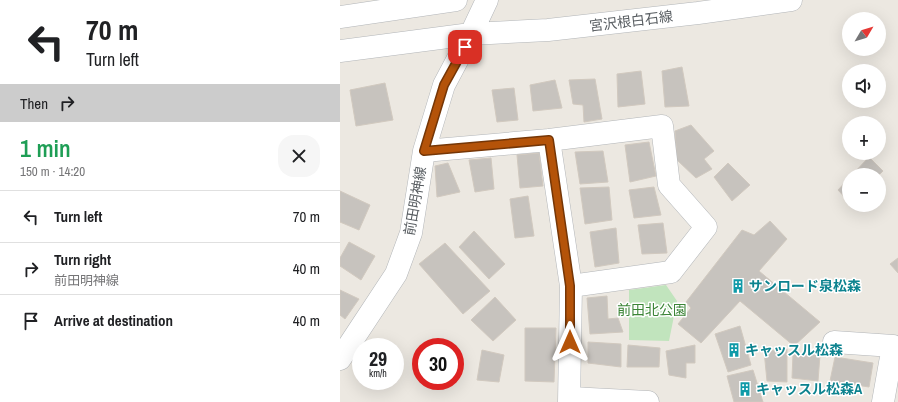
<!DOCTYPE html>
<meta charset="utf-8">
<style>
:root{--surface:#fff;--page:#f6f6f6;--text:#202124;--muted:#757577;--line:#e0e0e0}
body{margin:0;font-family:"Archivo Narrow","Noto Sans JP",sans-serif;background:var(--page);color:var(--text);height:100vh;display:flex;flex-direction:column;font-size:15px;white-space:nowrap}
*{box-sizing:border-box;margin:0}
p{font-size:13px;color:var(--muted)}
.icon{flex:none;width:22px;height:22px;fill:none;stroke:currentColor;stroke-width:2;stroke-linecap:round;stroke-linejoin:round}
.map{position:relative;flex:1;overflow:hidden}
.sheet{display:flex;flex-direction:column;background:var(--surface);width:340px}
.sheet>*{flex:none}
.banner{background:#fff;color:var(--text);overflow:hidden}
.needle{width:26px;rotate:52deg}
.fabs{position:absolute;left:502px;top:12px;display:grid;gap:8px}
.fabs a{display:grid;place-items:center;width:44px;height:44px;border-radius:50%;background:var(--surface);box-shadow:0 4px 16px #0002;font-size:20px}
.speed{position:absolute;left:12px;top:338px;display:flex;gap:8px;font-size:20px;font-weight:700;text-align:center}
.speed>*{display:grid;place-content:center;width:52px;height:52px;border-radius:50%;background:var(--surface);box-shadow:0 4px 16px #0002;line-height:1}
.speed small{font-size:10px;font-weight:400}
.speed .limit{border:6px solid #d22;background:#fff;color:#111}
.pin{position:absolute;display:grid;place-items:center;width:34px;height:34px;color:#fff;margin:-17px;border-radius:8px;box-shadow:0 2px 6px #0006}
.me{position:absolute;width:44px;margin:-22px;rotate:0deg;stroke-linejoin:round;filter:drop-shadow(0 0 3px #0008)}
.turn{display:flex;align-items:center;gap:14px;height:84px;padding:0 20px;font-size:18px}
.turn .icon{width:52px;height:52px;stroke-width:2.5}
.turn b{display:block;font-size:28px;line-height:34px}
.then{display:flex;align-items:center;height:38px;padding:0 20px;background:#0003;gap:8px;font-size:15px}
.round{display:grid;place-items:center;flex:none;width:42px;height:42px;border-radius:16px;background:var(--page)}
.overview{display:flex;align-items:center;justify-content:space-between;height:68px;padding:0 20px}
h1{font-size:24px;font-weight:600;line-height:30px;color:#1e9e55}
ul{padding:0;list-style:none}
li{display:flex;align-items:center;gap:12px;height:52px;padding:0 20px;border-top:1px solid var(--line)}
li div{flex:1}
li b{display:block;font-size:15px}
li em{font-style:normal}
main{display:flex;flex:1;min-height:0}
.map>svg:first-child{display:block}
.green{fill:#c1e4bd}
.building{fill:#c7c3be;stroke:#d1c9bf}
.lines{fill:none;stroke-linecap:round;stroke-linejoin:round}
.minor-casing{stroke:#b2b5b8;stroke-width:23}
.minor{stroke:#fff;stroke-width:22}
.route-casing{stroke:#753606;stroke-width:10}
.route{stroke:#b45309;stroke-width:7}
.labels{text-anchor:middle;dominant-baseline:central;stroke-width:3;stroke-linejoin:round;paint-order:stroke}
.street-label{font-size:14px;fill:#595e62;stroke:#fff}
.culture-label{font-size:14px;font-weight:bold;fill:#0d838f;stroke:#fff;text-anchor:start}
.park-label{font-size:14px;fill:#3b8436;stroke:#fff}
</style>
<main>
<section class="sheet">
<div class="banner">
<div class="turn"><svg class="icon" aria-label="left" viewBox="0 0 24 24"><path d="M17 20v-9H6M10 6l-5 5 5 5"/></svg><div><b>70 m</b>Turn left</div></div>
<div class="then">Then<svg class="icon" aria-label="right" viewBox="0 0 24 24"><path d="M7 20v-9h11M14 6l5 5-5 5"/></svg></div>
</div>
<div class="overview"><div><h1>1 min</h1><p>150 m · 14:20</p></div><a class="round"><svg class="icon" aria-label="close" viewBox="0 0 24 24"><path d="M6 6l12 12M18 6L6 18"/></svg></a></div>
<ul>
<li><svg class="icon" aria-label="left" viewBox="0 0 24 24"><path d="M17 20v-9H6M10 6l-5 5 5 5"/></svg><div><b>Turn left</b></div><em>70 m</em></li>
<li><svg class="icon" aria-label="right" viewBox="0 0 24 24"><path d="M7 20v-9h11M14 6l5 5-5 5"/></svg><div><b>Turn right</b><p>前田明神線</p></div><em>40 m</em></li>
<li><svg class="icon" aria-label="arrive" viewBox="0 0 24 24"><path d="M6 21V4h12l-3 4 3 4H6"/></svg><div><b>Arrive at destination</b></div><em>40 m</em></li>
</ul>
</section>
<div class="map">
<svg width="558" height="402" viewBox="0 0 558 402">
<rect width="100%" height="100%" fill="#ece8e1"/>
<path class="green" d="M326 285 337 301 329 341 289 340V290Z"/>
<path class="building" d="M342 67 349 106 325 107 322 71Z
M301 71 305 104 278 107 277 74Z
M255 79 262 119 244 122 243 105 233 104 229 80Z
M215 80 222 108 193 111 190 85Z
M45 83 53 120 16 126 10 90Z
M174 88 178 120 157 122 152 90Z
M351 125 374 151 364 159 372 169 356 178 337 160 335 131Z
M309 142 316 176 290 182 285 145Z
M263 151 268 182 240 184 235 152Z
M199 153 203 186 180 188 177 155Z
M529 157 543 171 539 175H512Z
M151 158 154 189 135 192 129 160Z
M108 163 120 192 97 197 95 166Z
M388 163 410 185 392 201 374 177Z
M509 178V202L498 190Z
M269 187 272 220 245 224 240 188Z
M314 187 321 215 294 218 289 190Z
M0 191 30 205 19 230 0 222Z
M188 196 194 236 175 238 170 199Z
M430 221 447 239 419 271 480 322 454 346 400 301 361 343 338 324 351 308 346 302 402 230 414 235Z
M323 223 327 253 302 254 298 225Z
M276 228 279 263 255 267 250 232Z
M134 231 165 264 149 279 119 247Z
M9 242 35 256 21 280 0 266V258Z
M105 243 150 291 123 314 79 264Z
M558 258V273L550 264Z
M0 290 19 299 5 319 0 315Z
M267 296 268 319 278 318 283 332 250 334 247 298Z
M155 297 176 320 153 341 131 320Z
M400 326 411 365 388 372 375 334Z
M185 328H216L214 382 185 381Z
M248 342 281 344V367L248 363Z
M288 345 320 348 319 367H287Z
M355 345V363H346V378L329 375 326 351Z
M447 349V382L427 381 424 351Z
M142 350 164 355 159 382 137 380Z
M453 354 480 355 478 381 452 378Z
M495 357 533 363 529 387 490 381Z
M413 370 423 402H394L387 376Z"/>
<g class="lines">
<defs>
<path id="minor" d="M0 17 116 0
M0 51 131 34 208 30 358 13 451 0
M209 140 231 286 229 402
M84 151 209 140 322 126 329 185 366 227 331 272 231 286
M494 342 553 346 543 402
M0 359 56 274 71 233 84 151 104 85 131 34 147 0
M230 398 308 402"/>
</defs>
<use href="#minor" class="minor-casing"/>
<use href="#minor" class="minor"/>
</g>
<g class="lines">
<defs>
<path id="route" d="M125 47 104 85 84 151 209 140 230 286V342"/>
</defs>
<use href="#route" class="route-casing"/>
<use href="#route" class="route"/>
</g>
<defs>
<symbol id="building-bare" viewBox="-9 -9 18 18"><path d="M-4-6H4V6H1V3H-1V6H-4ZM-2.5-4.3h1.7v1.8h-1.7ZM.8-4.3h1.7v1.8H.8ZM-2.5-1h1.7V.8h-1.7ZM.8-1h1.7V.8H.8Z" fill="#0f9aa8" stroke="#fff" stroke-width="2.5" paint-order="stroke"/></symbol>
</defs>
<g fill-rule="evenodd">
<use href="#building-bare" x="388" y="276" width="20" height="20"/>
<use href="#building-bare" x="384" y="340" width="20" height="20"/>
<use href="#building-bare" x="395" y="379" width="20" height="20"/>
</g>
<g class="labels">
<g class="street-label">
<text transform="translate(291 21) rotate(-7)">宮沢根白石線</text>
<text transform="translate(75 201) rotate(-80)">前田明神線</text>
</g>
<g class="culture-label">
<text x="409" y="286">サンロード泉松森</text>
<text x="405" y="350">キャッスル松森</text>
<text x="416" y="389">キャッスル松森A</text>
</g>
<g class="park-label">
<text x="312" y="310">前田北公園</text>
</g>
</g>
</svg>
<div class="fabs">
<a><svg class="needle" viewBox="-14 -14 28 28"><path d="M0-13l5 13h-10z" fill="#e53935"/><path d="M0 13l5-13h-10z" fill="#757577"/></svg></a>
<a><svg class="icon" aria-label="sound" viewBox="0 0 24 24"><path d="M4 9h4l5-4v14l-5-4H4zM17 9q2 3 0 6"/></svg></a>
<a>+</a>
<a>−</a>
</div>
<div class="speed"><div>29<small>km/h</small></div><div class="limit">30</div></div>
<div class="pin" style="left:125px;top:47px;background:#d93025"><svg class="icon" aria-label="arrive" viewBox="0 0 24 24"><path d="M6 21V4h12l-3 4 3 4H6"/></svg></div>
<svg class="me" style="left:230px;top:342px" viewBox="-20 -20 40 40"><path d="M0-17L14 15 0 8-14 15z" fill="#b45309" stroke="#fff" stroke-width="4"/></svg>
</div>
</main>
